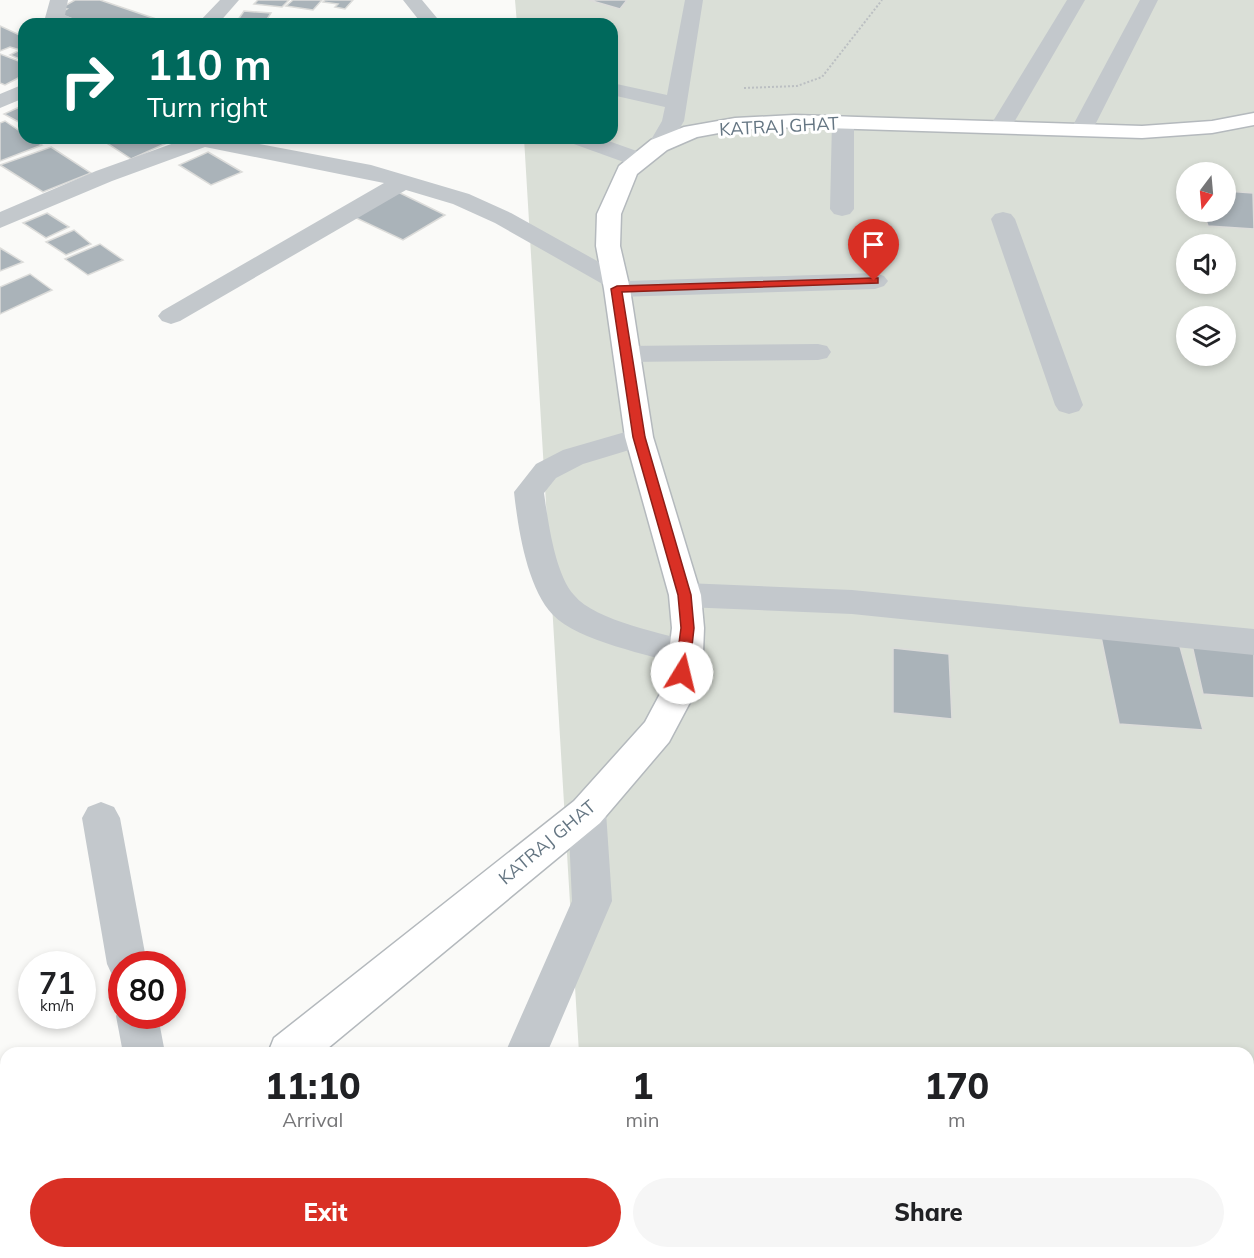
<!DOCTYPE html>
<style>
:root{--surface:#fff;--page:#f6f6f6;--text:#202124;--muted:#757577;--accent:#d93025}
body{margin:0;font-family:Mulish,sans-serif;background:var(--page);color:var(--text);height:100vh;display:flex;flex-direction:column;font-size:22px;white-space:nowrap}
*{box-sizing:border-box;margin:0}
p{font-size:20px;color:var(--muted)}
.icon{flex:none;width:33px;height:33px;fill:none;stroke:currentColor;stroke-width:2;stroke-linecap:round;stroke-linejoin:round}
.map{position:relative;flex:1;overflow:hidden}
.details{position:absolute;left:0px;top:1047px;width:1254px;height:212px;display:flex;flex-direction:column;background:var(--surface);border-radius:18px 18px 0 0;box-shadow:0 3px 9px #0003}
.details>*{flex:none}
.hud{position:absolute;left:18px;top:18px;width:600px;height:126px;border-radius:18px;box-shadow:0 3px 9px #0003;background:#00695c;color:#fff;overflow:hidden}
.needle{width:39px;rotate:196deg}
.buttons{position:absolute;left:1176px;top:162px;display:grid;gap:12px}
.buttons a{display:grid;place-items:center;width:60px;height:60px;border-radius:50%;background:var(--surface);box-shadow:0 3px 9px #0003;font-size:30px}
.speed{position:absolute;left:18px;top:951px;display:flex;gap:12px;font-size:30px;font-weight:700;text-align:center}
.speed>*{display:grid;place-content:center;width:78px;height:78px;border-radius:50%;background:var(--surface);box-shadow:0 3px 9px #0003;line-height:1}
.speed small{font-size:15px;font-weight:400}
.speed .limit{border:9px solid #d22;background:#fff;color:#111}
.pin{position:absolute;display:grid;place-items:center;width:51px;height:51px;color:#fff;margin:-62px -26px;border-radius:50% 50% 50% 0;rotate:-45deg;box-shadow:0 0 6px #0007}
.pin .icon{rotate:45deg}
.me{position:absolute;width:66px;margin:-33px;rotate:9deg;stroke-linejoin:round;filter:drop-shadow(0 0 4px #0008)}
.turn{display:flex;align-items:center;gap:21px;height:126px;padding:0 30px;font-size:27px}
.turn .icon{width:78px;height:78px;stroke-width:2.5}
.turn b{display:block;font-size:42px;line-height:51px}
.eta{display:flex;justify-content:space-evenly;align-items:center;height:102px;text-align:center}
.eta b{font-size:36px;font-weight:800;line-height:42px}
.primary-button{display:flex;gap:12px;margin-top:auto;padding:12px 30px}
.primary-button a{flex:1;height:69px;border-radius:36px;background:var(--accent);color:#fff;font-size:24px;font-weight:800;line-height:69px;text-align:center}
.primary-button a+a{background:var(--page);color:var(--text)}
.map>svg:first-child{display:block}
.green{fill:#dadfd7;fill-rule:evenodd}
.building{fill:#aab3b9;stroke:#dcdcda;stroke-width:1.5}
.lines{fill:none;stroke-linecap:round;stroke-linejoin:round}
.highway-casing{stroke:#b4b9bd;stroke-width:3}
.path{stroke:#bbbfc2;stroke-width:2;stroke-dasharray:2 2;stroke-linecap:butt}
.minor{fill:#c3c8cc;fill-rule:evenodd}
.highway{fill:#fff;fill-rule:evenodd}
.route{fill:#d93025;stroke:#8d1f18;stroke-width:1.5}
.labels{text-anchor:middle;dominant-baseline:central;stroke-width:6;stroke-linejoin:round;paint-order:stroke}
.street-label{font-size:18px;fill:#657683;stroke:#fff}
</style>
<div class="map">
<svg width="1254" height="1258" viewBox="0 0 1254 1258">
<rect width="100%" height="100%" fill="#fafaf8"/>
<path class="green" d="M515 0H1254V1258H591V1253L1248 1252V1053H579L524 138H612V24H517ZM1186 172H1226V212H1186ZM1186 244H1226V284H1186ZM1186 316H1226V356H1186Z"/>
<path class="building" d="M75 0H100L159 20 151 24H86L59 14 67 9 61 8Z
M258 0H289L282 7 254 4Z
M293 0H322L313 10 286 6Z
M325 0H353L345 9 335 7 338 4 323 2Z
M589 0H627L620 9Z
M244 11 271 13 264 24H235Z
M0 26 24 37V61L10 55 20 50 10 47 0 51Z
M0 54 24 63V75L5 85 0 83Z
M24 105V125L4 114Z
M5 121 24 134V138H31L42 145 0 161V123Z
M99 138H163L169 142 131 159Z
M51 147 91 173 43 192 0 165Z
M208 152 242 172 211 185 179 165Z
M396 191 445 215 403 240 352 216Z
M1226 191 1253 193 1254 229 1208 226 1203 212H1226Z
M47 213 69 227 46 238 23 223Z
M74 230 91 244 66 255 46 242Z
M100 244 123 260 88 275 65 259Z
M0 248 23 262 0 271Z
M30 274 52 290 0 314V287Z
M1101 637 1179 643 1203 730 1119 724Z
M1192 645 1254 651V698L1203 694Z
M893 648 949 654 952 719 893 713Z"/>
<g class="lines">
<defs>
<path id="highway" d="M1254 113V125L1212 133 1142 138 794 127 735 130 697 137 667 150 637 174 621 214 620 246 630 289 653 437 701 595 704 628 703 653 695 693 669 742 600 823 322 1053H268L274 1038 574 801 645 722 661 692 669 653 672 628 669 595 625 437 604 289 596 246 597 214 619 166 651 140 684 127 735 118 794 115 1142 126 1212 121Z
M97 1252H144L143 1258H95Z"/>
</defs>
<use href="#highway" class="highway-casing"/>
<path class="path" d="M744 88 797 86 822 77 882 0"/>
<path class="minor" d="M50 0H68L65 15 76 20 79 24 48 22 45 18Z
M220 0H239L218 24H197Z
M403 0H422L442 24H422Z
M685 0H703L684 121 667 150 659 152 651 150 648 145 662 121 665 107 612 95V83L667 95Z
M1067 0H1085L1009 131 1001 132 993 131 990 126Z
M1140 0H1158L1093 129 1090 134 1082 135 1074 134 1071 129Z
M24 84V98L0 108V94Z
M843 116 851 117 854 122V209L850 214 842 216 834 214 830 209 832 122 835 117Z
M188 138H227L371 165 469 194 511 213 624 276 627 281 875 273 884 276 888 281 884 286 875 289 617 297 608 294 604 289 606 286 495 223 453 204 406 190 180 321 171 324 162 321 158 316 162 311 384 183 205 147 112 181 0 228V212L96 171Z
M568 138H600L648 155 651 160 648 165 640 167 632 165 571 143Z
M1003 212 1011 214 1015 219 1083 405 1079 411 1069 414 1059 411 1055 405 991 219 995 214Z
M818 344 827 346 831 352 827 358 818 360 626 362 617 360 613 354 617 348 626 346Z
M639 428 649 430 653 437 649 444 583 464 556 478 544 493C548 521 555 574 574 595 596 622 665 633 698 644L703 653 698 662 686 666C650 655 578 641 553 615 527 588 518 528 514 492L536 464 563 450Z
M685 583 852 590 1254 629V655L852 614 685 607 674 603 669 595 674 587Z
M587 796 600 801 606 812 612 901 547 1053H505L572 901 568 812 574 801Z
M101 802 114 807 120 818 147 964H122V981L113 977 107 964 82 818 88 807Z
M122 1003V1016H158L165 1053H123L116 1016Z
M324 1252H414L417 1258H321Z"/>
<use href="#highway" class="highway"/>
</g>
<path class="route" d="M874 278H878V283L622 292 645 437 691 595 694 628 689 673 682 678 677 677 675 673 681 628 678 595 633 437 611 289 617 286Z"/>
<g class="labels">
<g class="street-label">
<text transform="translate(779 126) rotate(-3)">KATRAJ GHAT</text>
<text transform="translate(547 842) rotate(-40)">KATRAJ GHAT</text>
</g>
</g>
</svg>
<div class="buttons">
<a><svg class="needle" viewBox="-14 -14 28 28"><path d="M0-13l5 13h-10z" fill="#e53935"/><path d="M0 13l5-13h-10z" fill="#757577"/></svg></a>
<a><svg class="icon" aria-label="sound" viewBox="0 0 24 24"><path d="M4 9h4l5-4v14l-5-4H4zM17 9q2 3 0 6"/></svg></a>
<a><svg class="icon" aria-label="layers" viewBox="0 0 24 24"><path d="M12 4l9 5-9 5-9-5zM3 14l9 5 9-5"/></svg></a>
</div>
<div class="speed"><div>71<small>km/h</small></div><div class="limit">80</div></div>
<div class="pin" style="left:874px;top:281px;background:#d93025"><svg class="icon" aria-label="arrive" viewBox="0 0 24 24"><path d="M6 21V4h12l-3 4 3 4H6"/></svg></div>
<svg class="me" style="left:682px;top:673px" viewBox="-20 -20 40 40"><circle r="19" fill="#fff"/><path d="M0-13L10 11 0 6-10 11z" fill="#d93025"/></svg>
<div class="hud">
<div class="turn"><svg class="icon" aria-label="right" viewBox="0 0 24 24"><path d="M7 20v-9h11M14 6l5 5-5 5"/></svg><div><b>110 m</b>Turn right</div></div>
</div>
<section class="details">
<div class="eta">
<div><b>11:10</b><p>Arrival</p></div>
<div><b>1</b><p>min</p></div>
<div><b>170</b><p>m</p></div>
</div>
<div class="primary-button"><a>Exit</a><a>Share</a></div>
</section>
</div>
